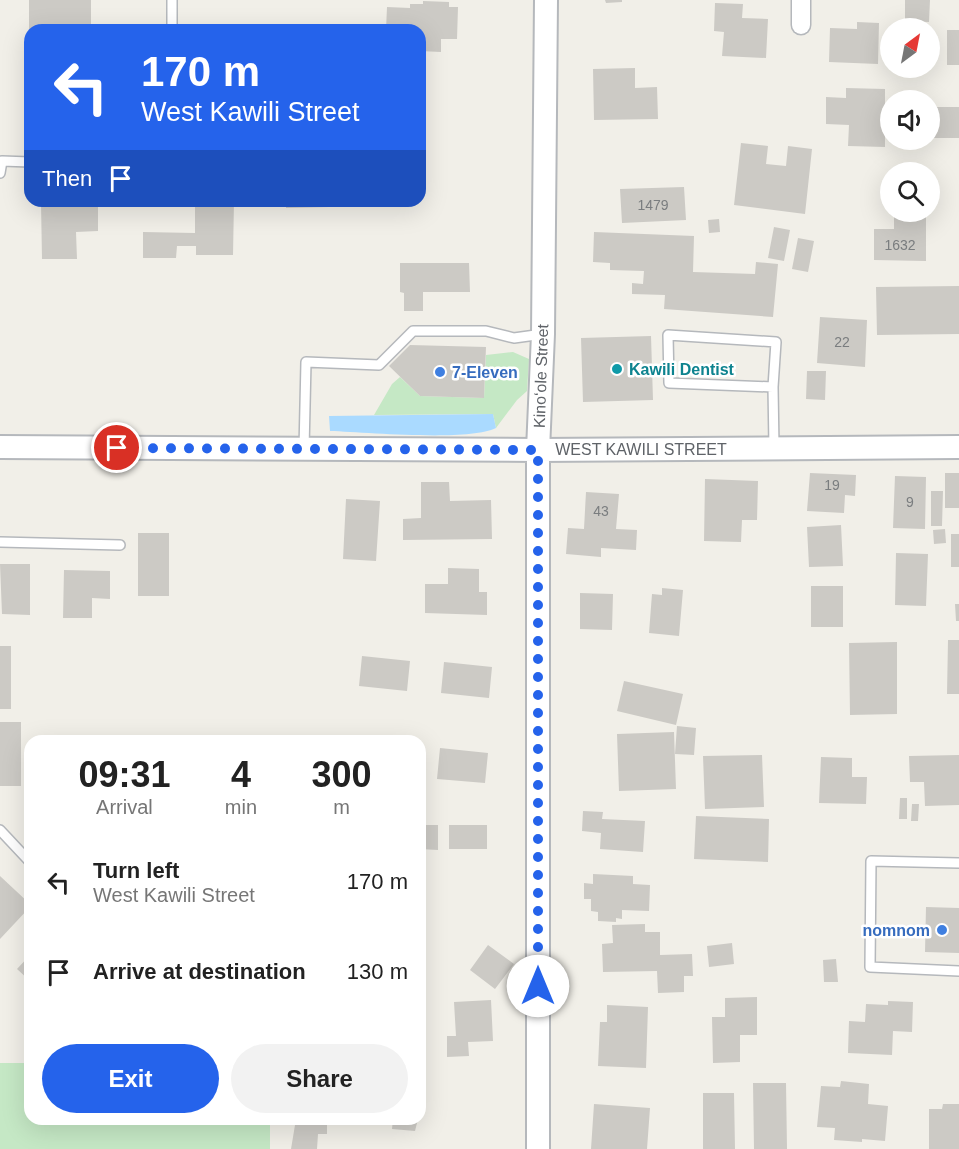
<!DOCTYPE html>
<meta charset="utf-8">
<style>
:root{--surface:#fff;--page:#f2f2f2;--text:#222;--muted:#767676;--accent:#2563eb}
body{margin:0;font-family:Helvetica,sans-serif;background:var(--page);color:var(--text);height:100vh;display:flex;flex-direction:column;font-size:22px;white-space:nowrap}
*{box-sizing:border-box;margin:0}
p{font-size:20px;color:var(--muted)}
.icon{flex:none;width:33px;height:33px;fill:none;stroke:currentColor;stroke-width:2;stroke-linecap:round;stroke-linejoin:round}
.map{position:relative;flex:1;overflow:hidden}
.drawer{position:absolute;left:24px;top:735px;width:402px;height:390px;display:flex;flex-direction:column;background:var(--surface);border-radius:18px;box-shadow:0 6px 24px #0002}
.drawer>*{flex:none}
.guide{position:absolute;left:24px;top:24px;width:402px;height:183px;border-radius:18px;box-shadow:0 6px 24px #0002;background:#2563eb;color:#fff;overflow:hidden}
.needle{width:39px;rotate:32deg}
.buttons{position:absolute;left:880px;top:18px;display:grid;gap:12px}
.buttons a{display:grid;place-items:center;width:60px;height:60px;border-radius:50%;background:var(--surface);box-shadow:0 6px 24px #0002;font-size:30px}
.pin{position:absolute;display:grid;place-items:center;width:51px;height:51px;color:#fff;margin:-26px;border:3px solid #fff;border-radius:50%;box-shadow:0 2px 6px #0007}
.me{position:absolute;width:66px;margin:-33px;rotate:0deg;stroke-linejoin:round;filter:drop-shadow(0 0 4px #0008)}
.turn{display:flex;align-items:center;gap:21px;height:126px;padding:0 18px;font-size:27px}
.turn .icon{width:78px;height:78px;stroke-width:2.5}
.turn b{display:block;font-size:42px;line-height:51px}
.then{display:flex;align-items:center;height:57px;padding:0 18px;background:#0003;gap:12px;font-size:22px}
.eta{display:flex;justify-content:space-evenly;align-items:center;height:102px;text-align:center}
.eta b{font-size:36px;font-weight:600;line-height:42px}
.button{display:flex;gap:12px;margin-top:auto;padding:12px 18px}
.button a{flex:1;height:69px;border-radius:36px;background:var(--accent);color:#fff;font-size:24px;font-weight:600;line-height:69px;text-align:center}
.button a+a{background:var(--page);color:var(--text)}
ul{padding:0;list-style:none}
li{display:flex;align-items:center;gap:18px;height:90px;padding:0 18px}
li div{flex:1}
li b{display:block;font-size:22px}
li em{font-style:normal}
.map>svg:first-child{display:block}
.green{fill:#c5e8c5}
.water{fill:#aadaff}
.building{fill:#cccac5}
.lines{fill:none;stroke-linecap:round;stroke-linejoin:round}
.service-casing{stroke:#b5b8bc;stroke-width:12}
.minor-casing{stroke:#b5b8bc;stroke-width:21}
.tertiary-casing{stroke:#b5b8bc;stroke-width:26}
.service{stroke:#fff;stroke-width:9}
.minor{stroke:#fff;stroke-width:18}
.tertiary{stroke:#fff;stroke-width:22}
.route{stroke:#2563eb;stroke-width:10;stroke-dasharray:0 18}
.culture-dot{fill:#0f9aa8;stroke:#fff;stroke-width:2}
.shop-dot{fill:#3f7fe0;stroke:#fff;stroke-width:2}
.labels{text-anchor:middle;dominant-baseline:central;stroke-width:5;stroke-linejoin:round;paint-order:stroke}
.number-label{font-size:14px;fill:#7a7d7f}
.culture-label{font-size:16px;font-weight:bold;fill:#0d838f;stroke:#fff;text-anchor:start}
.shop-label{font-size:16px;font-weight:bold;fill:#366cbe;stroke:#fff;text-anchor:start}
.street-label{font-size:16px;fill:#5f6368;stroke:#fff}
</style>
<div class="map">
<svg width="959" height="1149" viewBox="0 0 959 1149">
<rect width="100%" height="100%" fill="#f1efe8"/>
<path class="green" d="M513 352 529 359 527 391 517 400 496 428 493 414 374 415 392 384 400 377 420 396 484 398 486 355Z
M0 1063H30V1119H270V1149H0Z"/>
<path class="water" d="M493 414 496 428C467 442 366 432 330 431L329 416Z"/>
<path class="building" d="M29 0H91V30H29Z
M605 0H622V2L606 3Z
M905 0H930L929 22 905 21Z
M423 1 449 2V7H458L457 39H441V52L420 51V30H386L387 7 410 8V4H423Z
M715 3 743 4 742 18 768 19 766 58 722 56 724 32 714 31Z
M857 22 879 23 878 64 829 62 830 28 857 29Z
M947 30H959V65H947Z
M635 68V88L657 87 658 119 594 120 593 69Z
M846 88 885 89V147L848 146 849 125 826 124V97L846 98Z
M930 107H959V138H930Z
M741 143 768 146 766 164 786 166 788 146 812 149 805 214 734 205Z
M684 187 686 220 622 223 620 189Z
M195 201H234L233 255H196V246H177L176 258H143V232L195 233Z
M286 201H329V207L286 208Z
M41 202H98V231L76 232 77 259H42Z
M894 212H926V261L874 260V229H894Z
M719 219 720 232 709 233 708 220Z
M774 227 790 230 784 261 768 258Z
M594 232 694 236 693 272 755 274 756 262 778 264 773 317 664 309 665 295 632 294V283L643 284 644 271 610 270V263L593 262Z
M798 238 814 241 808 272 792 269Z
M400 263H469L470 292H423V311H404V293L400 292Z
M959 286V334L877 335 876 287Z
M820 317 867 320 865 367 817 363Z
M651 336 653 400 583 402 581 338Z
M410 345 486 347 484 398 420 396 389 366Z
M807 371H826L825 400 806 399Z
M810 473 856 475 855 496 845 495 844 513 807 511Z
M945 473H959V508H945Z
M895 476 926 477 925 529 893 528Z
M705 479 758 481 757 520H742L741 542 704 541Z
M421 482H449L450 501 491 500 492 539 403 540V519L421 518Z
M931 491H943L942 526H931Z
M586 492 619 494 616 529 637 530 636 550 601 548V557L566 554 568 528 584 529Z
M346 499 380 501 376 561 343 559Z
M841 525 843 566 809 567 807 527Z
M945 529 946 543 934 544 933 530Z
M138 533H169V596H138Z
M951 534H959V567H951Z
M896 553 928 554 926 606 895 605Z
M0 564H30V615L2 614Z
M448 568 479 569V592H487V615L425 613V584H448Z
M64 570 110 571V599L92 598V618H63Z
M811 586H843V627H811Z
M662 588 683 590 679 636 649 633 652 594 662 595Z
M580 593 613 594 612 630 580 629Z
M955 604H959V621H956Z
M948 640H959V694H947Z
M897 642V714L850 715 849 643Z
M0 646H11V709H0Z
M362 656 410 661 407 691 359 686Z
M444 662 492 667 489 698 441 693Z
M624 681 683 694 676 725 617 711Z
M0 722H21V786H0Z
M677 726 696 728 694 755 675 754Z
M674 732 676 789 619 791 617 734Z
M440 748 488 753 485 783 437 779Z
M762 755 764 807 705 809 703 756Z
M959 755V805L925 806 924 782H910L909 756Z
M821 757 852 758V777H867L866 804 819 803Z
M900 798H907V819H899Z
M912 804H919L918 821H911Z
M583 811 603 812 602 819 645 821 643 852 600 849 601 833 582 831Z
M696 816 769 819 768 862 694 859Z
M420 825H438V850L420 849Z
M449 825H487V849H449Z
M593 874 633 876V884L650 885 649 911 622 910V919L616 918V922L598 921V912L591 911V899H584V883L593 884Z
M0 876 30 904V907L0 939Z
M926 907 959 908V953L925 952Z
M645 924V932H660V955L692 954 693 976H684V992L658 993 657 971 603 972 602 944 613 943 612 925Z
M732 943 734 964 709 967 707 946Z
M488 945 514 964 495 989 470 970Z
M30 955V981L17 969Z
M836 959 838 982H824L823 960Z
M757 997V1035H740V1062L713 1063 712 1017H725V998Z
M491 1000 493 1041 468 1042 469 1056 447 1057V1036H456L454 1002Z
M888 1001 913 1002 912 1032 893 1031 892 1055 848 1053 849 1021 865 1022 866 1004 888 1005Z
M607 1005 648 1007 646 1068 598 1066 600 1022H607Z
M841 1081 869 1084 868 1104 888 1106 885 1141 862 1139V1142L834 1140 835 1128 817 1127 821 1086 840 1087Z
M753 1083H786L787 1149H754Z
M703 1093H734L735 1149H703Z
M594 1104 650 1108 647 1149H591Z
M943 1104H959V1149H929V1109H942Z
M296 1119H327V1134H318L317 1149H291Z
M393 1119H418L415 1131 392 1129Z"/>
<g class="lines">
<defs>
<path id="service" d="M172 30V0
M0 173 2 161 30 162
M668 335 776 342 773 387 669 383Z
M773 387 774 447
M304 449 306 362 379 365 413 331H486L514 338 543 334
M0 542 120 545
M0 830 30 862
M959 863 871 861 870 967 959 971"/>
<path id="minor" d="M801 25V0"/>
<path id="tertiary" d="M0 447 538 450 959 447
M538 1149V450L543 334 546 0"/>
</defs>
<use href="#service" class="service-casing"/>
<use href="#minor" class="minor-casing"/>
<use href="#tertiary" class="tertiary-casing"/>
<use href="#service" class="service"/>
<use href="#minor" class="minor"/>
<use href="#tertiary" class="tertiary"/>
</g>
<g class="lines">
<path class="route" d="M117 448 538 450V986"/>
</g>
<circle class="culture-dot" cx="617" cy="369" r="6"/>
<g class="shop-dot">
<circle cx="440" cy="372" r="6"/>
<circle cx="942" cy="930" r="6"/>
</g>
<g class="labels">
<g class="number-label">
<text x="653" y="205">1479</text>
<text x="900" y="245">1632</text>
<text x="842" y="342">22</text>
<text x="832" y="485">19</text>
<text x="910" y="502">9</text>
<text x="601" y="511">43</text>
</g>
<g class="culture-label">
<text x="629" y="369">Kawili Dentist</text>
</g>
<g class="shop-label">
<text x="452" y="372">7-Eleven</text>
<text x="930" y="930" text-anchor="end">nomnom</text>
</g>
<g class="street-label">
<text transform="translate(541 376) rotate(-88)">Kinoʻole Street</text>
<text x="641" y="449">WEST KAWILI STREET</text>
</g>
</g>
</svg>
<div class="buttons">
<a><svg class="needle" viewBox="-14 -14 28 28"><path d="M0-13l5 13h-10z" fill="#e53935"/><path d="M0 13l5-13h-10z" fill="#767676"/></svg></a>
<a><svg class="icon" aria-label="sound" viewBox="0 0 24 24"><path d="M4 9h4l5-4v14l-5-4H4zM17 9q2 3 0 6"/></svg></a>
<a><svg class="icon" aria-label="search" viewBox="0 0 24 24"><circle cx="10" cy="10" r="6"/><path d="M15 15l6 6"/></svg></a>
</div>
<div class="pin" style="left:117px;top:448px;background:#d93025"><svg class="icon" aria-label="arrive" viewBox="0 0 24 24"><path d="M6 21V4h12l-3 4 3 4H6"/></svg></div>
<svg class="me" style="left:538px;top:986px" viewBox="-20 -20 40 40"><circle r="19" fill="#fff"/><path d="M0-13L10 11 0 6-10 11z" fill="#2563eb"/></svg>
<div class="guide">
<div class="turn"><svg class="icon" aria-label="left" viewBox="0 0 24 24"><path d="M17 20v-9H6M10 6l-5 5 5 5"/></svg><div><b>170 m</b>West Kawili Street</div></div>
<div class="then">Then<svg class="icon" aria-label="arrive" viewBox="0 0 24 24"><path d="M6 21V4h12l-3 4 3 4H6"/></svg></div>
</div>
<section class="drawer">
<div class="eta">
<div><b>09:31</b><p>Arrival</p></div>
<div><b>4</b><p>min</p></div>
<div><b>300</b><p>m</p></div>
</div>
<ul>
<li><svg class="icon" aria-label="left" viewBox="0 0 24 24"><path d="M17 20v-9H6M10 6l-5 5 5 5"/></svg><div><b>Turn left</b><p>West Kawili Street</p></div><em>170 m</em></li>
<li><svg class="icon" aria-label="arrive" viewBox="0 0 24 24"><path d="M6 21V4h12l-3 4 3 4H6"/></svg><div><b>Arrive at destination</b></div><em>130 m</em></li>
</ul>
<div class="button"><a>Exit</a><a>Share</a></div>
</section>
</div>
